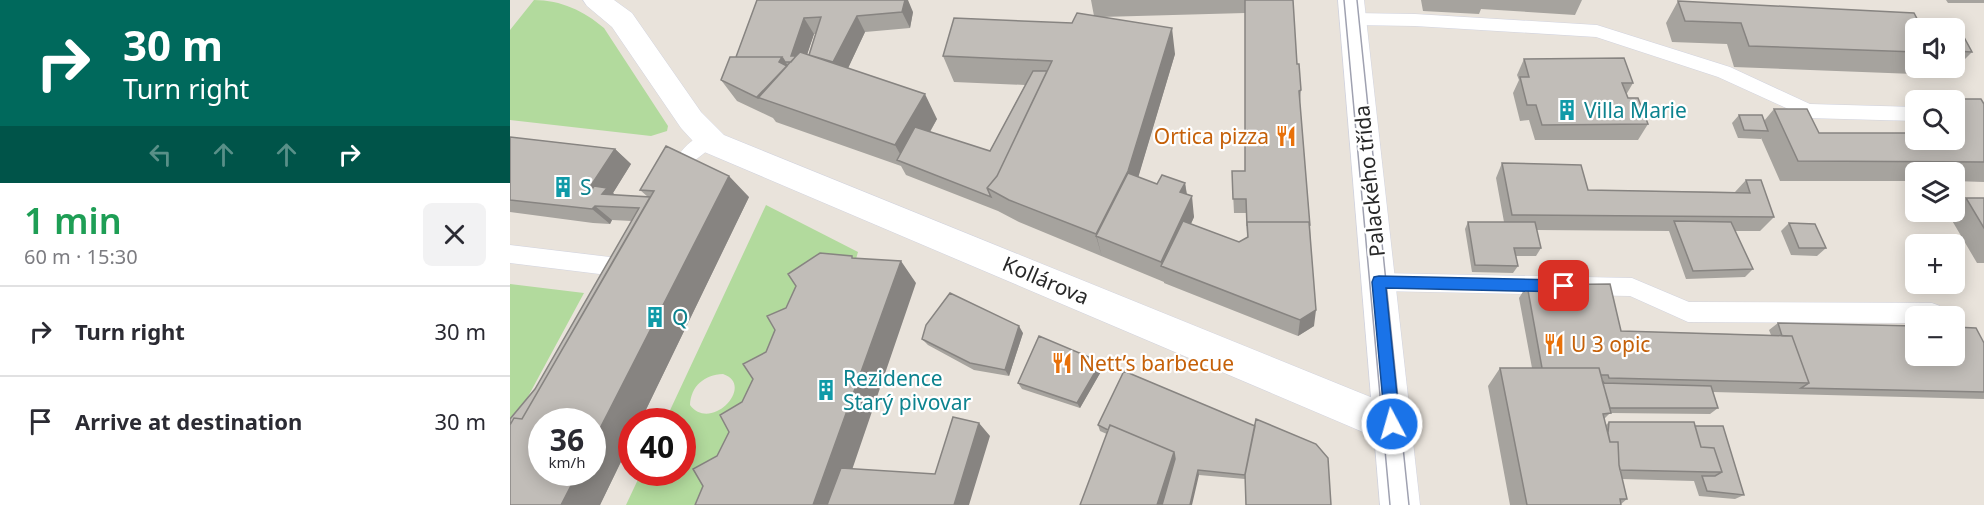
<!DOCTYPE html>
<meta charset="utf-8">
<style>
:root{--surface:#fff;--page:#f2f2f3;--text:#2b2b33;--muted:#7c7c81;--line:#e1e1e2}
body{margin:0;font-family:"Noto Sans",sans-serif;background:var(--page);color:var(--text);height:100vh;display:flex;flex-direction:column;font-size:22px;white-space:nowrap}
*{box-sizing:border-box;margin:0}
p{font-size:20px;color:var(--muted)}
.icon{flex:none;width:33px;height:33px;fill:none;stroke:currentColor;stroke-width:2;stroke-linecap:round;stroke-linejoin:round}
.map{position:relative;flex:1;overflow:hidden}
.sheet{display:flex;flex-direction:column;background:var(--surface);width:510px}
.sheet>*{flex:none}
.banner{background:#00695c;color:#fff;overflow:hidden}
.tools{position:absolute;left:1395px;top:18px;display:grid;gap:12px}
.tools a{display:grid;place-items:center;width:60px;height:60px;border-radius:9px;background:var(--surface);box-shadow:0 3px 15px #0003;font-size:30px}
.speed{position:absolute;left:18px;top:408px;display:flex;gap:12px;font-size:30px;font-weight:700;text-align:center}
.speed>*{display:grid;place-content:center;width:78px;height:78px;border-radius:50%;background:var(--surface);box-shadow:0 3px 15px #0003;line-height:1}
.speed small{font-size:15px;font-weight:400}
.speed .limit{border:9px solid #d22;background:#fff;color:#111}
.pin{position:absolute;display:grid;place-items:center;width:51px;height:51px;color:#fff;margin:-26px;border-radius:12px;box-shadow:0 3px 9px #0006}
.me{position:absolute;width:66px;margin:-33px;rotate:354deg;stroke-linejoin:round;filter:drop-shadow(0 0 4px #0008)}
.turn{display:flex;align-items:center;gap:21px;height:126px;padding:0 24px;font-size:27px}
.turn .icon{width:78px;height:78px;stroke-width:2.5}
.turn b{display:block;font-size:42px;line-height:51px}
.lanes{display:flex;align-items:center;height:57px;padding:0 24px;background:#0003;justify-content:center;gap:30px;direction:ltr}
.lanes .off{opacity:.35}
.round{display:grid;place-items:center;flex:none;width:63px;height:63px;border-radius:9px;background:var(--page)}
.overview{display:flex;align-items:center;justify-content:space-between;height:102px;padding:0 24px}
h1{font-size:36px;font-weight:600;line-height:45px;color:#1e9e55}
ul{padding:0;list-style:none}
li{display:flex;align-items:center;gap:18px;height:90px;padding:0 24px;border-top:2px solid var(--line)}
li div{flex:1}
li b{display:block;font-size:22px}
li em{font-style:normal}
main{display:flex;flex:1;min-height:0}
.map>svg:first-child{display:block}
.green{fill:#b2da9d;fill-rule:evenodd}
.lines{fill:none;stroke-linecap:round;stroke-linejoin:round}
.lane-casing{stroke:#d1d3df;stroke-width:1}
.street-casing{stroke:#d1d3df;stroke-width:1}
.secondary-casing{stroke:#d1d3df;stroke-width:1}
.lane{fill:#fff;fill-rule:evenodd}
.street{fill:#fff;fill-rule:evenodd}
.secondary{fill:#fff;fill-rule:evenodd}
.tram{stroke:#9fa1b0;stroke-width:1.5}
.wall{fill:#a6a39e;fill-rule:evenodd}
.shaded-wall{fill:#878481}
.building{fill:#c1bdb8;stroke:#878481;stroke-width:1.5}
.route{fill:#1a73e8;stroke:#114b97;stroke-width:1.5}
.labels{text-anchor:middle;dominant-baseline:central;stroke-width:4.5;stroke-linejoin:round;paint-order:stroke}
.culture-label{font-size:21px;fill:#0d838f;stroke:#fff;text-anchor:start}
.food-label{font-size:21px;fill:#c56008;stroke:#fff;text-anchor:start}
.street-label{font-size:21px;fill:#282828;stroke:#fff}
</style>
<main>
<section class="sheet">
<div class="banner">
<div class="turn"><svg class="icon" aria-label="right" viewBox="0 0 24 24"><path d="M7 20v-9h11M14 6l5 5-5 5"/></svg><div><b>30 m</b>Turn right</div></div>
<div class="lanes"><svg class="icon off" aria-label="left" viewBox="0 0 24 24"><path d="M17 20v-9H6M10 6l-5 5 5 5"/></svg><svg class="icon off" aria-label="ahead" viewBox="0 0 24 24"><path d="M12 20V5M6 11l6-6 6 6"/></svg><svg class="icon off" aria-label="ahead" viewBox="0 0 24 24"><path d="M12 20V5M6 11l6-6 6 6"/></svg><svg class="icon" aria-label="right" viewBox="0 0 24 24"><path d="M7 20v-9h11M14 6l5 5-5 5"/></svg></div>
</div>
<div class="overview"><div><h1>1 min</h1><p>60 m · 15:30</p></div><a class="round"><svg class="icon" aria-label="close" viewBox="0 0 24 24"><path d="M6 6l12 12M18 6L6 18"/></svg></a></div>
<ul>
<li><svg class="icon" aria-label="right" viewBox="0 0 24 24"><path d="M7 20v-9h11M14 6l5 5-5 5"/></svg><div><b>Turn right</b></div><em>30 m</em></li>
<li><svg class="icon" aria-label="arrive" viewBox="0 0 24 24"><path d="M6 21V4h12l-3 4 3 4H6"/></svg><div><b>Arrive at destination</b></div><em>30 m</em></li>
</ul>
</section>
<div class="map">
<svg width="1474" height="505" viewBox="0 0 1474 505">
<rect width="100%" height="100%" fill="#e9e3db"/>
<path class="green" d="M24 0C51 0 74 11 94 28L158 126 157 131 141 136 0 120V30Z
M256 205 348 252 341 276 219 505H116L131 473 172 472V422L155 421ZM213 374C246 385 201 433 180 405 181 386 194 375 213 374Z
M0 284 74 293 0 430Z"/>
<g class="lines">
<defs>
<path id="lane" d="M843 13 905 14 1087 25 1220 67 1300 104 1406 107V121L1298 118 1208 77 1086 37 905 26 843 25 837 23 834 19 837 15Z
M199 132 206 134 209 139 206 144 184 161 170 187 163 189 156 187 153 181C164 160 176 139 199 132Z
M0 245 108 258 111 253 118 250 125 253 129 259 122 274 114 277 0 263Z
M869 273 1122 278 1179 302 1422 303 1430 306 1433 313 1431 316H1406V323L1178 322 1120 296 869 291 861 289 858 282 861 275Z"/>
<path id="street" d="M73 0H104L122 13 191 112 214 135 895 411 901 424 895 437 882 442 860 435 192 151 171 128 102 27 77 6Z"/>
<path id="secondary" d="M828 0H854L910 505H870Z"/>
</defs>
<use href="#lane" class="lane-casing"/>
<use href="#street" class="street-casing"/>
<use href="#secondary" class="secondary-casing"/>
<use href="#lane" class="lane"/>
<use href="#street" class="street"/>
<use href="#secondary" class="secondary"/>
<path class="tram" d="M834 0 880 505
M847 0 899 505"/>
</g>
<path class="wall" d="M247 0 403 12 400 28 355 32 338 68 427 119 420 132 480 151 515 85 444 82 433 56 562 23 584 16 581 0H783L784 33 787 64 791 90 790 103 800 226 804 326 788 336 654 283V282L509 222 488 211 396 175 391 166 266 122 263 118 227 101 211 80 226 57ZM735 13V171H722L724 213H736L737 237 729 242 681 224 684 217 677 194 675 183 647 184 628 177 665 54 591 17ZM304 34H306L299 55 297 54Z
M911 0H1072L1065 15 971 9 969 14 913 11Z
M1436 0H1474V3H1438Z
M1168 1 1406 28V68H1410L1404 74 1224 67 1217 44 1162 42 1156 23Z
M1426 27 1449 28 1462 52 1453 61 1444 60V28H1425Z
M1014 59 1123 83 1116 95 1118 98 1138 124 1128 140H1025L1019 120 1010 121 1003 93 1009 80 1007 75Z
M1429 99H1471L1474 104V182L1444 181V172H1406V181H1270L1251 138V139L1228 138 1222 123 1229 115H1252L1254 121 1264 109H1297L1309 133H1406V140H1444V100H1428Z
M0 137 105 149 121 164 103 193 104 195 138 197 130 190 239 197 130 422H122V439L90 505H0L25 389 122 221 102 220 100 224 83 223 0 212Z
M992 163 1078 190 1225 192 1236 180 1264 217 1250 231H1225L1243 269 1235 277 1176 279 1159 231 1026 230 1031 248 1026 256H1006L1008 266 1003 273 962 272 955 229 958 222H994L986 178Z
M1456 198H1474V263H1467L1437 212H1444V207Z
M1279 223 1316 248 1307 256 1281 255 1271 231Z
M1017 285 1111 331 1261 335 1259 330 1268 323 1474 343V399L1203 392 1208 408 1200 414 1100 413 1094 419 1096 425 1099 422 1185 426 1234 495 1225 499 1189 496 1184 481 1112 479 1117 499 1111 504V505H1000L978 386 990 368H1022L1009 298Z
M513 333 499 376 464 370 418 345 412 339Z
M593 368 570 408 512 389 508 383Z
M588 425 745 426 735 479 689 475 590 431Z"/>
<path class="shaded-wall" d="M395 0H398L403 12 400 28 392 12Z
M347 16 355 32 333 79 323 62Z
M294 18 304 34 294 64 281 56Z
M662 28 665 54 623 195 586 236 592 257 586 234Z
M272 57 281 70 269 62Z
M415 94 427 119 401 165 395 163 385 145Z
M105 149 121 164 103 193 113 202 74 196Z
M219 176 239 197 130 422H122V439L90 505H51L68 472H82V444Z
M675 183 678 204 670 192Z
M682 196 684 217 660 269 652 266 651 262Z
M85 206 102 220 100 224 82 209Z
M391 261 406 283 330 505H303Z
M806 310 804 326 788 336 790 320Z
M509 326 513 333 499 376 495 370Z
M591 362 593 368 570 408 567 403Z
M469 423 480 436 459 505H444Z
M664 452 667 464 654 505H647Z
M688 470 689 475 682 505H680Z"/>
<path class="building" d="M247 0H395L392 12 347 16 323 62 299 55 311 17 294 18 281 56H286L281 62H275L272 57H226Z
M735 0H783L787 64H789L791 90 789 91 800 226 799 222H737V226L736 199H723L722 171H735Z
M1168 1 1404 13 1412 28H1406V52L1239 46 1231 23 1175 21Z
M567 13 662 28 618 171 586 234 499 200 477 188 487 176 542 61 433 56 444 18 562 23Z
M1426 27 1449 28 1462 52 1444 51V28H1427Z
M290 52 415 94 385 145 247 97Z
M220 57H272L269 62 277 66 248 98 211 80Z
M1114 58 1123 83H1112L1118 98H1128L1138 124 1032 125 1026 105H1017L1010 77H1019L1014 59Z
M523 71H537L487 176 477 188 481 197 387 160 405 127 480 151Z
M1429 99H1471L1474 104V162L1288 161 1264 109H1297L1309 133H1406V140H1444V100H1431Z
M1229 115H1252L1258 131 1234 130Z
M0 137 105 149 74 196H78L84 186 97 188 92 194 140 197 12 419 4 418 0 425V419L25 389 129 208 85 206 82 209 0 200Z
M156 146 219 176 82 444V422H32V472H68L51 505H0V425L4 418 12 419 144 191 130 190Z
M992 163 1071 165 1078 190 1240 193 1236 180H1251L1264 217 1002 215Z
M618 173 647 184 652 175 675 183 670 192 682 196 651 262 586 236Z
M1456 198H1474V228Z
M673 221 729 242 738 237 737 222H799L806 310 790 320 651 266Z
M1164 221 1221 222 1243 269 1183 271Z
M958 222H1025L1031 248H1004L1008 266 965 265Z
M1279 223 1305 224 1316 248H1289Z
M310 253 342 256V258L391 261 303 505H185L193 486 183 469 207 456 219 432 210 415 232 402 243 379 233 364 256 352 265 330 257 316 276 308 286 286 278 274Z
M1100 284 1111 331 1282 336 1299 383 1099 378 1098 375H1091L1089 368H1032L1017 285Z
M440 293 509 326 495 370 460 363 412 339 416 325Z
M1268 323 1406 326V356H1444V327L1466 328 1474 343V392L1291 388 1299 383 1282 336H1272Z
M529 336 591 362 567 403 508 383Z
M990 368H1089L1101 413 1093 414 1100 442H1108L1109 465 1117 499H1110L1111 505H1017Z
M614 371 745 426 735 475 688 470 680 505H652L665 459 664 452 600 425 598 430 588 425Z
M1092 380 1094 383 1201 386 1208 408H1100Z
M443 417 469 423 444 505H317L331 468 425 474Z
M746 419 806 444 818 458 821 505H736L735 474Z
M1099 422H1184L1191 447 1204 448 1212 472H1199L1110 470 1109 465 1108 442H1100L1098 433Z
M600 425 664 452 647 505H570Z
M1185 426H1213L1234 495 1197 491 1192 476H1205L1212 472 1204 448 1191 447Z"/>
<path class="route" d="M869 276 1054 280 1059 281 1061 286 1059 290 1054 292 876 288 890 424 888 429 882 431 877 429 875 424 862 282 864 277Z"/>
<defs>
<symbol id="building-bare" viewBox="-9 -9 18 18"><path d="M-4-6H4V6H1V3H-1V6H-4ZM-2.5-4.3h1.7v1.8h-1.7ZM.8-4.3h1.7v1.8H.8ZM-2.5-1h1.7V.8h-1.7ZM.8-1h1.7V.8H.8Z" fill="#0f9aa8" stroke="#fff" stroke-width="2.5" paint-order="stroke"/></symbol>
<symbol id="restaurant-bare" viewBox="-9 -9 18 18"><path d="M-5-6h1v4h1v-4h1v4h1v-4h1v5L-1.5 .5V6h-2V.5L-5-1ZM5-6V6H3V1.5H1.5Q1.5-4 5-6Z" fill="#e8710a" stroke="#fff" stroke-width="2.5" paint-order="stroke"/></symbol>
</defs>
<g fill-rule="evenodd">
<use href="#building-bare" x="1042" y="95" width="30" height="30"/>
<use href="#restaurant-bare" x="761" y="121" width="30" height="30"/>
<use href="#building-bare" x="38" y="172" width="30" height="30"/>
<use href="#building-bare" x="130" y="302" width="30" height="30"/>
<use href="#restaurant-bare" x="1029" y="329" width="30" height="30"/>
<use href="#restaurant-bare" x="537" y="348" width="30" height="30"/>
<use href="#building-bare" x="301" y="375" width="30" height="30"/>
</g>
<g class="labels">
<g class="culture-label">
<text x="1074" y="110">Villa Marie</text>
<text x="70" y="187">S</text>
<text x="162" y="317">Q</text>
<text x="333" y="378">Rezidence<tspan x="333" dy="24">Starý pivovar</tspan></text>
</g>
<g class="food-label">
<text x="759" y="136" text-anchor="end">Ortica pizza</text>
<text x="1061" y="344">U 3 opic</text>
<text x="569" y="363">Nett’s barbecue</text>
</g>
<g class="street-label">
<text transform="translate(859 181) rotate(-96)">Palackého třída</text>
<text transform="translate(536 280) rotate(23)">Kollárova</text>
</g>
</g>
</svg>
<div class="tools">
<a><svg class="icon" aria-label="sound" viewBox="0 0 24 24"><path d="M4 9h4l5-4v14l-5-4H4zM17 9q2 3 0 6"/></svg></a>
<a><svg class="icon" aria-label="search" viewBox="0 0 24 24"><circle cx="10" cy="10" r="6"/><path d="M15 15l6 6"/></svg></a>
<a><svg class="icon" aria-label="layers" viewBox="0 0 24 24"><path d="M12 4l9 5-9 5-9-5zM3 14l9 5 9-5"/></svg></a>
<a>+</a>
<a>−</a>
</div>
<div class="speed"><div>36<small>km/h</small></div><div class="limit">40</div></div>
<div class="pin" style="left:1054px;top:286px;background:#d93025"><svg class="icon" aria-label="arrive" viewBox="0 0 24 24"><path d="M6 21V4h12l-3 4 3 4H6"/></svg></div>
<svg class="me" style="left:882px;top:424px" viewBox="-20 -20 40 40"><circle r="17" fill="#1a73e8" stroke="#fff" stroke-width="3"/><path d="M0-11L8 9 0 5-8 9z" fill="#fff"/></svg>
</div>
</main>
